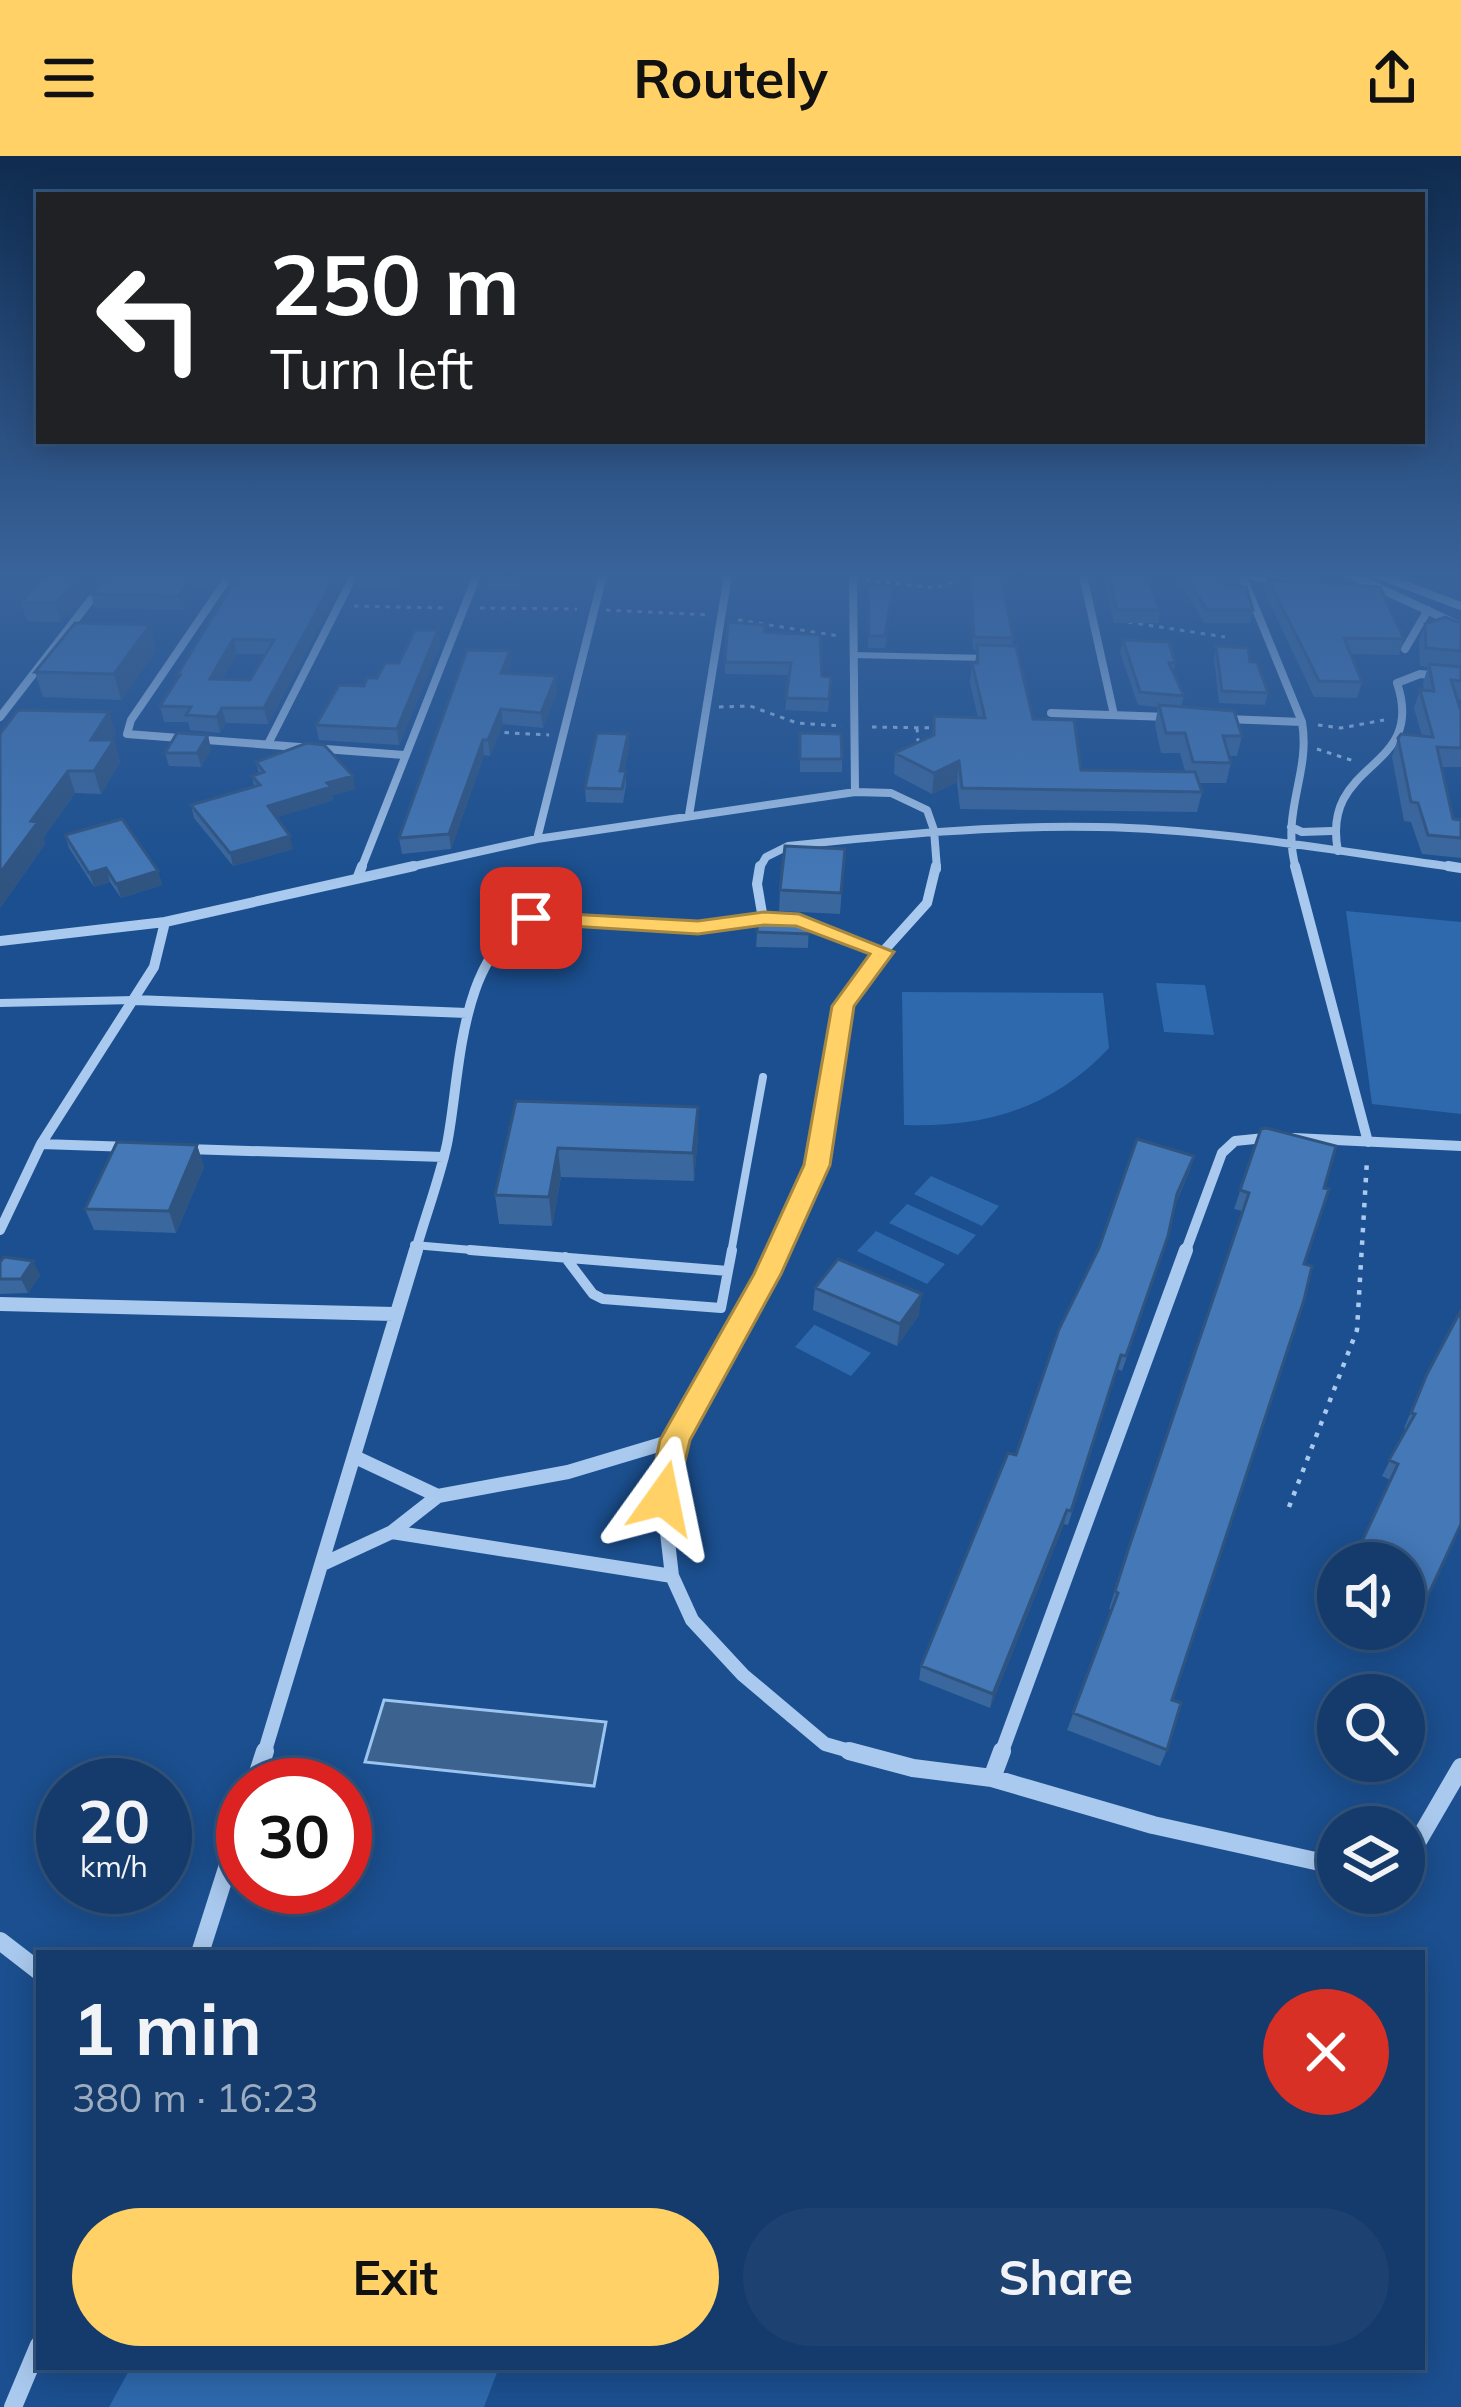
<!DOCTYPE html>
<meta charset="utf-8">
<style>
:root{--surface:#143b6b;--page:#1d4271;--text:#f1f3f6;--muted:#9dadc1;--line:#33557e;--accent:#ffd166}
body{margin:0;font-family:Mulish,sans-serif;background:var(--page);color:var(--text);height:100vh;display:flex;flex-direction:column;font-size:45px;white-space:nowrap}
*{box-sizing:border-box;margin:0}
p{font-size:39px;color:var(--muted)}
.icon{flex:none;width:66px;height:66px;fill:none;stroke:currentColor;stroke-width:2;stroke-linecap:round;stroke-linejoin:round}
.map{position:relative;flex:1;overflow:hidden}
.details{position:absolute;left:36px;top:1794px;width:1389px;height:420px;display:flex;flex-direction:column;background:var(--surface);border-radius:0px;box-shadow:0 6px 30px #0003,0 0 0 3px var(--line)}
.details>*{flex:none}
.top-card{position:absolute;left:36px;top:36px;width:1389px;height:252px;border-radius:0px;box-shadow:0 6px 30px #0003,0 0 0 3px var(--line);background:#202124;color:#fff;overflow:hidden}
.tools{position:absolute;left:1317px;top:1386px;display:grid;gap:24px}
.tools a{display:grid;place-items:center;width:108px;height:108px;border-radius:50%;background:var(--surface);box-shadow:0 6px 30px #0003,0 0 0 3px var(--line);font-size:60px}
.speed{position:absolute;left:36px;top:1602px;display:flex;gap:24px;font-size:60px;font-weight:700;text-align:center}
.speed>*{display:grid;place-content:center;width:156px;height:156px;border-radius:50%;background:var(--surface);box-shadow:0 6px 30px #0003,0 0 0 3px var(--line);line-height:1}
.speed small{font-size:30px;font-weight:400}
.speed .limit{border:18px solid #d22;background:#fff;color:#111}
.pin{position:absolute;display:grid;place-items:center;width:102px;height:102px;color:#fff;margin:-51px;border-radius:24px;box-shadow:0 6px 18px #0006}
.me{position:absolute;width:132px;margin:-66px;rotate:12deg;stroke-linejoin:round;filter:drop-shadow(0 0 9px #0008)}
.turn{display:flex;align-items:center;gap:42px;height:252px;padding:0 36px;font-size:54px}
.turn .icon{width:156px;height:156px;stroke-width:2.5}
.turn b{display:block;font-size:84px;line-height:102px}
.round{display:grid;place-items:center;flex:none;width:126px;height:126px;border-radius:63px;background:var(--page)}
.head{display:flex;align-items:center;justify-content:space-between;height:204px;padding:0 36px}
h1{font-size:72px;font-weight:700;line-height:90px}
.primary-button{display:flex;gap:24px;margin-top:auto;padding:24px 36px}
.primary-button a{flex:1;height:138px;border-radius:72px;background:var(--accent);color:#111;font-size:48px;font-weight:700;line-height:138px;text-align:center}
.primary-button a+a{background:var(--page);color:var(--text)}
header{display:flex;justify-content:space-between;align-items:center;height:156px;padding:0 36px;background:var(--accent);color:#111;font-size:54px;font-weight:700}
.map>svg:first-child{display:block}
.green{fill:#2e69ad}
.water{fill:#3c6290;stroke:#9cc4f0;stroke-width:3}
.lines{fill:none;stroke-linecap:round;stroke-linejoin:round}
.path-far1{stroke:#a9c9ee;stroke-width:3;stroke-dasharray:4.5 6;stroke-linecap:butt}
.path{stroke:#a9c9ee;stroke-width:4.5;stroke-dasharray:4.5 8;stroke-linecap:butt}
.lane-far2{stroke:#a9c9ee;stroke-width:6}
.lane-far1{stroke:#a9c9ee;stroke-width:8}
.lane{stroke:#a9c9ee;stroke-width:10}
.street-far3{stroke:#a9c9ee;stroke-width:8}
.street-far2{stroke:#a9c9ee;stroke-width:10}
.street-far1{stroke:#a9c9ee;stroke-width:14}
.street{stroke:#a9c9ee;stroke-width:18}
.wall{fill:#3a679d;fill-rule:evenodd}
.shaded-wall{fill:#305480}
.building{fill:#4478b7;stroke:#305480;stroke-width:3;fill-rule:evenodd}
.route{fill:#ffd166;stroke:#a68842;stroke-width:3}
</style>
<header><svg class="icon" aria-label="menu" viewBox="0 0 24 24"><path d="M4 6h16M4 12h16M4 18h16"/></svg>Routely<svg class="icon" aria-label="share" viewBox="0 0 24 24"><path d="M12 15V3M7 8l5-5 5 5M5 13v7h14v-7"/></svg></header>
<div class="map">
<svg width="1461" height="2251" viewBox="0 0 1461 2251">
<rect width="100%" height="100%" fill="#1b4f8f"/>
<path class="green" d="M1346 755 1461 766V958L1372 948Z
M1156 827 1205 829 1214 879 1164 876Z
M902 836 1103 837 1109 892C1053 952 985 972 904 969Z
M931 1020 999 1050 982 1070 914 1038Z
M907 1048 976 1079 958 1099 889 1067Z
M876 1075 945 1108 927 1128 857 1095Z
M815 1168V1169L871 1197 851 1220 795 1191Z
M131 2211H499L484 2251H109Z"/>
<path class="water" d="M384 1544 606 1566 594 1630 365 1606Z"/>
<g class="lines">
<path class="path-far1" d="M865 424 935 432 959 424
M354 450 445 452
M480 452 577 453
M606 454 709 459
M738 464 839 480
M1128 466 1225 481
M719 551 750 550 797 567 842 570
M1318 569 1341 572 1384 564
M872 571 938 572
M917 572 918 585
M494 576 549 579
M1317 593 1357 606"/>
<path class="path" d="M1289 1351 1357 1174 1367 1004"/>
<path class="lane-far2" d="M853 499 986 502"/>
<path class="lane-far1" d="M0 847 135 844
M414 1089 506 1097
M731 1097 763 921"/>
<path class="lane" d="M470 1094 728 1115
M565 1101 593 1138 603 1143 721 1152 732 1094"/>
<path class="street-far3" d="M230 419 131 564 127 578 404 599
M853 419 855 636
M1083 419 1114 559
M1242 419 1302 566C1311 618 1280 655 1296 713
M1246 419 1283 425
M1351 419 1461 470
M1378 419 1461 450
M1405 493 1428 454
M1051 557 1169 561
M0 561 110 419
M1225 563 1302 566
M268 588 354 419
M689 659 728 419
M1291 671 1302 676 1331 675
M537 683 603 419
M1338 695C1320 603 1427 616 1397 527L1420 518 1461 522
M361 713 477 419
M401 713 537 683 855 636 891 637 927 654 934 674 937 713
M759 713 766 701 788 690C891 679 994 669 1098 671 1219 673 1341 696 1461 712"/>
<path class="street-far2" d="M760 710 757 728 763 763
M1295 710 1368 986
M1448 710 1461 712
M357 723 362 710
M794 764 882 796
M0 785 165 766 414 710
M135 844 467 857
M1294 982 1461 990
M41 988 131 991
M187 993 444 1001
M0 1074 41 988 154 811 165 766
M415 1097C425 1061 439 1025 447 988 461 920 457 793 536 762L698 772 773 763
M777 1097 817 1009 843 850 862 819 927 747 936 710
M1185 1097 1222 997 1235 985 1274 981"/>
<path class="street-far1" d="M778 1094 675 1284 663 1342 672 1420 692 1464 743 1519 825 1588 860 1598
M0 1148 394 1158
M355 1301 438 1340
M392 1376 672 1420
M325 1407 392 1376 438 1340 568 1316 675 1284
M264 1598 416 1094
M1001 1598 1186 1094"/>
<path class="street" d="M849 1595 913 1612 992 1622 1153 1669 1338 1710
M992 1622 1002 1595
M254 1629 265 1595
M1404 1709 1461 1611
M0 1785 39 1815
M200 1797 243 1662
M13 2251 39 2189"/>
</g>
<path class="wall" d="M44 419H93L95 425 61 466 27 465 21 447Z
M106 419H221L210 433H197L182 454 95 452 91 438Z
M227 419H346L268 568 226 567 220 577 190 574 188 566H164L160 550 178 523 177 519 230 433ZM237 498H266L250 524 222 523Z
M355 419H401L395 432 357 431Z
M488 419H529L521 435 488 434Z
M968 419H1001L1013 482 1012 490 1033 563 1081 614 1185 615 1180 597H1161L1155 569 1158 551 1138 549 1120 496 1123 484 1175 507 1173 515 1184 540 1181 551 1242 580 1237 600H1229L1231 607 1226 627H1199L1202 636 1197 656 960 653 957 626 932 638 894 618 895 597 932 580 934 560 978 562 970 527 972 507H975L977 494H973Z
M1104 419H1146L1160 454 1158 467H1114Z
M1183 419H1224L1228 431 1253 454 1250 467H1204L1181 429Z
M1268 423 1404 483 1399 499 1350 498 1362 526 1357 542 1314 541 1265 437Z
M868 431H893L885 492H868Z
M1461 467V544L1457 543 1461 555V611H1442L1453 663 1461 664V702L1422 698 1411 666 1404 665 1392 601 1398 582 1422 580 1414 552 1420 534H1424L1423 527 1428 511 1420 510 1419 485 1425 468Z
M764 476 822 520 831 521 828 556 785 554 789 519 725 518V506Z
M440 489 399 589 319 584 316 569 364 530 399 507Z
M1216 490 1250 506 1268 537 1265 549 1219 547 1214 502Z
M156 494 121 544 43 541 35 516Z
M511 510 508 518 557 535 543 572 503 568 490 600 484 599 451 693 402 698 399 682Z
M109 556 116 578 111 584H114L120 606 101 638 75 637 43 682 45 688 0 752V578Z
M800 577 842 603V616H800Z
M629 591 624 615H626V629L623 647 586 646 585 632Z
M211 593 201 611 169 610 165 597Z
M256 606 355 633 332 639 333 644 277 661 293 693 233 710 194 662 191 649 254 630 252 620 259 618Z
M65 679 158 715 162 729 121 742 110 726 94 731 69 692Z
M845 693 840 758 779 755 780 734Z
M758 763 809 766 808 792 756 791Z
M516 945 698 979 694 1025 561 1021 552 1070 499 1068 495 1039Z
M1261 973 1304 1108 1172 1544 1167 1594 1160 1610 1067 1574 1112 1454 1109 1453 1128 1394 1242 1055 1234 1053Z
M197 989 204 1011 176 1077 94 1074 85 1053Z
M1194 1000 1190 1014 1175 1049 1164 1094 1122 1215 1117 1213 1068 1369 1064 1368 990 1552 919 1524 921 1510 1016 1299Z
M0 1106 40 1119 28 1137 0 1138Z
M815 1132 919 1159 897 1190 813 1154Z
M1427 1218 1424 1448 1416 1463 1404 1457V1407L1390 1324 1382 1320 1406 1273 1404 1272Z"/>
<path class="shaded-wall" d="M80 419H93L95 425 61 466 55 447Z
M193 419 197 433 182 454 178 440Z
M207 419H221L210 433Z
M336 419H346L268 568 264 552Z
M393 419H401L395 432Z
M522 419H529L521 435 520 423Z
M150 469 156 494 121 544 114 518Z
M438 474 440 489 399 589 397 573Z
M233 483 237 498 214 538 210 523Z
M510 495 511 510 502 532 501 517Z
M556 520 557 535 543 572 541 557Z
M222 552 226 567 220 577 217 561Z
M501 553 503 568 490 600 488 584Z
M109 556 116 578 97 606 91 584Z
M628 578 629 591 621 629 620 615Z
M208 579 211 593 201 611 197 597Z
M114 584 120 606 101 638 94 615Z
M483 584 484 599 451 693 449 678Z
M959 605 957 626 932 638 934 617Z
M68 615 75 637 43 682 45 688 0 752V717L31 665Z
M353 620 355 633 332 639 333 644 271 663 268 650 327 627Z
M290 680 293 693 233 710 230 697Z
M106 712 110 726 94 731 89 717Z
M158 715 162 729 121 742 116 728Z
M698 951V979L694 1025 693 997Z
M197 989 204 1011 176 1077 169 1055Z
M558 992 561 1021 552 1070 549 1041Z
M1194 1000 1190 1014 1173 1052 1177 1038Z
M33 1105 40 1119 28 1137 21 1123Z
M922 1138 919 1159 897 1190 900 1168Z
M1067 1354 1064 1368 990 1552 993 1538Z"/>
<path class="building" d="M44 419H80L55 447H21Z
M106 419H193L178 440 91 438Z
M227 419H336L264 552H222L217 561 186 559 191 551 160 550 180 519H177L238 420ZM233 483 274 484 250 524 210 523Z
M488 419H522L520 423 487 421Z
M970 419H1001L1013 482 974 481Z
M1108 419H1146L1160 454H1117Z
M1185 419H1224L1228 431H1246L1253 454H1207Z
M1268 423 1380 431 1404 483 1344 482 1362 526 1319 525Z
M868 431H893L885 480H869Z
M1445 461 1461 467V495L1426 492 1425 468Z
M728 466 765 469 764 476 820 479 822 520 831 521 829 543 786 542 791 507 725 506Z
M75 467 150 469 114 518 35 516Z
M415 474H438L397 573 316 569 339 529 364 530 367 522H377L385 507H399Z
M1123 484 1169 486 1175 507H1169L1184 540 1140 536Z
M977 489 1016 490 1033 563 1074 564 1081 614 1195 616 1202 636 962 632 959 605 934 617 895 597 934 579V560L985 562 972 507H978Z
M1216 490 1248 492 1250 506H1257L1268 537 1222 535Z
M467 494 510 495 501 517 556 520 541 557 501 553 488 584H483L449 678 399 682Z
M1429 508 1461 511V525L1451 524 1461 555V592L1437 591 1453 663 1461 664V682L1428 679 1418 647 1411 646 1398 582 1401 578 1433 581 1420 534 1434 535Z
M1159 549 1234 555 1242 580H1223L1231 607 1193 606 1185 577H1166Z
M18 554 109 556 91 584H114L94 615H68L31 665 38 666 0 717V578Z
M177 577 208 579 197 597H165Z
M597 577 628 578 620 615H626L622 633 585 632Z
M800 577 841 578 842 603H800Z
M307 587 324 589 353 620 327 627 331 631 268 650 290 680 230 697 191 649 260 629 252 620 264 616 256 606Z
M122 663 158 715 116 728 106 712 89 717 65 679Z
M785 690 845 693 841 737 780 734Z
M791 760 809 766V778L757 776 758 763Z
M516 945 698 951 693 997 558 992 549 1041 495 1039Z
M1266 972 1336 990 1324 1032 1329 1033 1304 1108 1312 1110 1304 1144 1172 1544 1181 1547 1167 1594 1073 1557 1118 1437 1115 1435 1128 1394 1249 1037 1240 1034 1261 973Z
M1137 983 1194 1000 1177 1038 1168 1080 1126 1200 1121 1199 1071 1355 1067 1354 993 1538 921 1510 1008 1297 1016 1299 1059 1173 1099 1092Z
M117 986 197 989 169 1055 85 1053Z
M4 1101 33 1105 21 1123H0V1106Z
M838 1103 922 1138 900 1168 815 1132Z
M1461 1154V1368L1424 1448 1404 1438V1407H1352L1398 1308 1389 1304 1415 1258 1411 1257 1427 1218Z"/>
<linearGradient id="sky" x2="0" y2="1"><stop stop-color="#0f2b4f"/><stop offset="0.57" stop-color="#39639b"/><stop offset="1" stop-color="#39639b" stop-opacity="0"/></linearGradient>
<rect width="1461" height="734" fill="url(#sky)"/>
<path class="route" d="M531 756 698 765 764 756 799 758 894 796 854 850 830 1009 781 1118 690 1284 674 1351 663 1355 652 1351 648 1342 660 1284 754 1118 804 1009 832 850 870 798 796 770 764 769 698 778 523 767V758Z"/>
</svg>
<div class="tools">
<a><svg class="icon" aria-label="sound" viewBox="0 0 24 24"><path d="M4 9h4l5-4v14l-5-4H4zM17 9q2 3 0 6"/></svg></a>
<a><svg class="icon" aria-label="search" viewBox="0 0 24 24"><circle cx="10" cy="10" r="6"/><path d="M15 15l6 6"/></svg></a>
<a><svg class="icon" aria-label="layers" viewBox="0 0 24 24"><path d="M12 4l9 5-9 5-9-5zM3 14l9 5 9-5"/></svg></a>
</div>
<div class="speed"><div>20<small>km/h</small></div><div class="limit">30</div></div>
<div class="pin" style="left:531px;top:762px;background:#d93025"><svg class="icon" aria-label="arrive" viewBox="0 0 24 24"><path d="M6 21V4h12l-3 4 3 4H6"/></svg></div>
<svg class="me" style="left:663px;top:1342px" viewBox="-20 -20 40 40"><path d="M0-17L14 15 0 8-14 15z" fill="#ffd166" stroke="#fff" stroke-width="4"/></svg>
<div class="top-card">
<div class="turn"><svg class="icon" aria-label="left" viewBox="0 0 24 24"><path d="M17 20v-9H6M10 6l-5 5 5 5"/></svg><div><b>250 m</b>Turn left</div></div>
</div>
<section class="details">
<div class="head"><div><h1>1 min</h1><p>380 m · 16:23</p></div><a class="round" style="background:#d93025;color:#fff"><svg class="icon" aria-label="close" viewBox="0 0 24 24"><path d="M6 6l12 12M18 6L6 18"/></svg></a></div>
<div class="primary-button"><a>Exit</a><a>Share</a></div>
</section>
</div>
